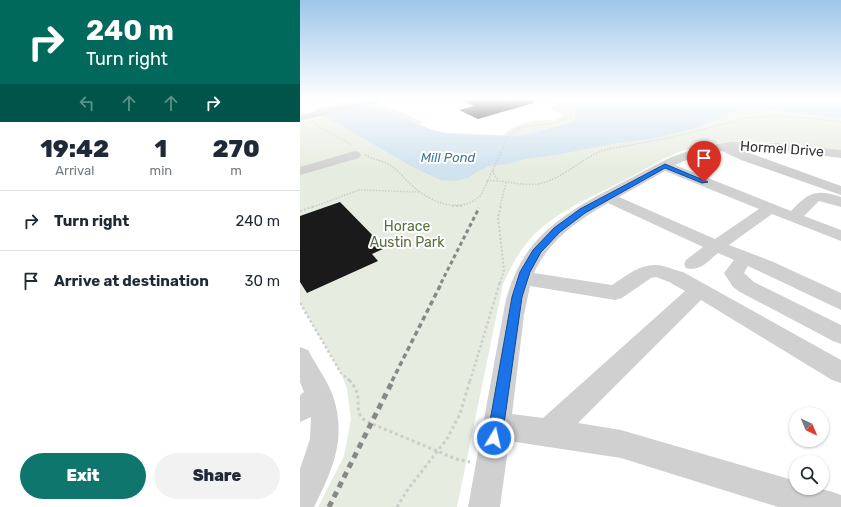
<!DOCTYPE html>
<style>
:root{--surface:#fff;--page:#f2f2f3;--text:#1f2937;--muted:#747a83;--line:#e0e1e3;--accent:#0f766e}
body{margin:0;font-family:Rubik,sans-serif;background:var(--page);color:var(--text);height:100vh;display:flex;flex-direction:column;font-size:15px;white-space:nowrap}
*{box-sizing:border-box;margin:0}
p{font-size:13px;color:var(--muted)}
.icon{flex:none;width:22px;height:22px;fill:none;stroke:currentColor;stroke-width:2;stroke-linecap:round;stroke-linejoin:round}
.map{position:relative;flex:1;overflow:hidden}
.drawer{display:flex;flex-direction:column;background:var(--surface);width:300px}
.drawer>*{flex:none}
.hud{background:#00695c;color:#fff;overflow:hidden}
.needle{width:26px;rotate:136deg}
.tools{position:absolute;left:489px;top:407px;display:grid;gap:8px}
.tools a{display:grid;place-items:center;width:40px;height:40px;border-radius:50%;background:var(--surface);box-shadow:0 1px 3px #0004;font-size:20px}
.pin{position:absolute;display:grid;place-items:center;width:34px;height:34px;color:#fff;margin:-41px -17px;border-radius:50% 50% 50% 0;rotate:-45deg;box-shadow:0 0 4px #0007}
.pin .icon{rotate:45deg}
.me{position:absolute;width:44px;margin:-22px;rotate:9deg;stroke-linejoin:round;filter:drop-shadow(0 0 3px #0008)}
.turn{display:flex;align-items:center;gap:14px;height:84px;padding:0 20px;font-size:18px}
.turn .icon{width:52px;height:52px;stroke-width:2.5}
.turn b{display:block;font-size:28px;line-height:34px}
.lanes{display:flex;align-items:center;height:38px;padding:0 20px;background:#0003;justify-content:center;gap:20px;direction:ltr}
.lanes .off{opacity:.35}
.eta{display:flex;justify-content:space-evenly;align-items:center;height:68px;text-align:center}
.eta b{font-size:24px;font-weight:800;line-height:28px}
.cta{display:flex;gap:8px;margin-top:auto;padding:8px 20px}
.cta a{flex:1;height:46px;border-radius:24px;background:var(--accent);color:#fff;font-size:16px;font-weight:800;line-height:46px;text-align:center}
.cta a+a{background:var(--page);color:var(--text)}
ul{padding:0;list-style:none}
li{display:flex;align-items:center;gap:12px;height:60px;padding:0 20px;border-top:1px solid var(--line)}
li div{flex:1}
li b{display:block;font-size:15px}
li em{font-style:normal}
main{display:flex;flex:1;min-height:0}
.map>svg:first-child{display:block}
.green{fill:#e6ecdf}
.water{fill:#cfe2ee}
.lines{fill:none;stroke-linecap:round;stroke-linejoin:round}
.river{fill:#cfe2ee;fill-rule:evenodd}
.building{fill:#1a1a1a}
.path-far4{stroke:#cdcdcd;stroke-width:1;stroke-dasharray:1 1;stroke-linecap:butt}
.path-far3{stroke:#cdcdcd;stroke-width:1.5;stroke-dasharray:1.5 1.5;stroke-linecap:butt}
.path-far2{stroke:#cdcdcd;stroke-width:2;stroke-dasharray:2 2;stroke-linecap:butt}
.path-far1{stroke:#cdcdcd;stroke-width:2.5;stroke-dasharray:2.5 2.5;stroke-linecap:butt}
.path{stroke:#cdcdcd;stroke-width:3;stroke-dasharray:3 3;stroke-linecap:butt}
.minor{fill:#d0d0d0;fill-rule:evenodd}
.rail-far2{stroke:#888;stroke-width:3;stroke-dasharray:4 3;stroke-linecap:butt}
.rail-far1{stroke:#888;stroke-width:3.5;stroke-dasharray:5 3.5;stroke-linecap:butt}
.rail{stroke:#888;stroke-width:5;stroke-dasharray:6 5;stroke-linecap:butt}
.route{fill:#1a73e8;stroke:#114b97}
.labels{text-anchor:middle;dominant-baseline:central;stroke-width:4;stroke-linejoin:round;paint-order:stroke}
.far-water-label{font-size:13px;font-style:italic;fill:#3f7597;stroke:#fff}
.street-label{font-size:14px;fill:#333;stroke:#fff}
.park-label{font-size:14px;fill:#56703f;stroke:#fff}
</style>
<main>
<section class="drawer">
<div class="hud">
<div class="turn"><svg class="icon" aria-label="right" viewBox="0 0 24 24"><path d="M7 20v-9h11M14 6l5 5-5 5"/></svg><div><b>240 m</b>Turn right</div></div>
<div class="lanes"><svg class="icon off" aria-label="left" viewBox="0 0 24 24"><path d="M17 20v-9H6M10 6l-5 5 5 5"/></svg><svg class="icon off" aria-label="ahead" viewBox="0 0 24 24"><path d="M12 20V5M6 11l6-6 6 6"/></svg><svg class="icon off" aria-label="ahead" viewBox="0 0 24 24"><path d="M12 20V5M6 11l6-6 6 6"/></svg><svg class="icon" aria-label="right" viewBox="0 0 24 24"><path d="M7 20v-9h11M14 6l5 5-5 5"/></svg></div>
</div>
<div class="eta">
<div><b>19:42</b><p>Arrival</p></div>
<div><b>1</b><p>min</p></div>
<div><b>270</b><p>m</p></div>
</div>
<ul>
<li><svg class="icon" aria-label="right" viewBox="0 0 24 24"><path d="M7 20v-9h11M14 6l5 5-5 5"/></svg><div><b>Turn right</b></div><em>240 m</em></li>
<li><svg class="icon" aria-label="arrive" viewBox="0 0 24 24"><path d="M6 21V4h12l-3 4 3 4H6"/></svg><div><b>Arrive at destination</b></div><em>30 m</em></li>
</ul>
<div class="cta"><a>Exit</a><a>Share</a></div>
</section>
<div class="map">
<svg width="541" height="507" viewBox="0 0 541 507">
<rect width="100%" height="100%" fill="#fff"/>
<path class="green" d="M259 100H541V151C502 146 462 138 423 143 408 144 393 147 379 152 360 160 342 171 325 180 294 196 256 211 232 237 219 251 211 267 203 284L157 507H18L44 456 51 419 47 389 41 373 0 303V122L81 103 123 122 117 125C144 137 174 134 202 136 210 128 222 123 233 121 243 119 251 122 261 118L263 114 250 109Z"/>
<path class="water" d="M278 100H541V117H526L465 109 439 110 393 129 351 139 318 143 255 155 225 159 208 164 189 166 176 172 168 178 155 181 140 180 111 166 37 123 22 116 14 109 63 101 130 129 145 133 214 136H222L272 122 275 119V104Z"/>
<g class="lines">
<path class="river" d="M29 100H43L72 117 74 120 72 123H64Z"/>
</g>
<path class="building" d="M162 100H234V103L178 119 159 110 174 106Z
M40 202 85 248 72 254 78 261 7 293 0 282V216Z"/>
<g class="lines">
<path class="path-far4" d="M14 124 52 145
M203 147C205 143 207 137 211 134 225 119 253 131 272 115L270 109 261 103 262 100
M320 147 373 137 447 118C479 114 509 118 541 122"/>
<path class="path-far3" d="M65 155C74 160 85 161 93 167 101 173 107 182 115 188 134 204 162 214 181 195L204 146
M193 170 194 175 199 180
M187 181C206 179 223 188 242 183 265 177 282 158 304 150 311 148 319 147 325 146
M13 207 59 190 119 192
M200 207 206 183"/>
<path class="path-far2" d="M152 206H164
M0 211 15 206
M200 283 204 270 198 217 201 206"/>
<path class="path-far1" d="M0 303 41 373 50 381
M170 381 200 282"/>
<path class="path" d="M49 380C65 396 53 407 62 418 64 420 68 422 70 423L156 459 170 462
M97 507 108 489 147 439 160 414 170 380"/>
<path class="minor" d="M66 100H84L80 103 0 121V115Z
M431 142 478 143 541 150V158L478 150 438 149 541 186V195L441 160 422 151 398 155 375 165 491 211C509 192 516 189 541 197V207L519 201 504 216 541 230V241L472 214 429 245 471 261 541 293V310L448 266 444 273 454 282 541 325V344L533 341 440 292 433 287 424 273 434 260 418 253C408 261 400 272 386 268L384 264 386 260 403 247 308 203C277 221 249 240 234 273L312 285C325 277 338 265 355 265 364 265 374 270 383 272L541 360V383L532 380 401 300 278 423 321 430 496 481V488C514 488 524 488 541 495V507H478L321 458 209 441 200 507H168L205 304C211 279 221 257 239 238 265 211 299 195 331 178 350 168 368 157 389 151 403 146 417 144 431 142ZM365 171 459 209 415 239 319 197ZM356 277 369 282 385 291 243 418 212 414 224 315 230 286 315 300 322 298 351 278Z
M55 151 59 152 61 155 59 158 0 175V167Z
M0 347 8 350C16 365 27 380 33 396 47 438 33 469 14 507H0V469L10 439 11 417 0 422V395L4 392 0 382Z"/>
<path class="rail-far2" d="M141 283 179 208"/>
<path class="rail-far1" d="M92 381 142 282"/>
<path class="rail" d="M29 507 93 380"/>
</g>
<linearGradient id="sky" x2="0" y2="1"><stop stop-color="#9ec6ea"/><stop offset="0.58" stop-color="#fff"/><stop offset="1" stop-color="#fff" stop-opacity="0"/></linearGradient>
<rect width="541" height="171" fill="url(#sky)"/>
<path class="route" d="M365 164 408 182 402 183 365 168 285 213 260 232 241 252 230 272 222 297 202 438 200 443 194 445 189 443 187 438 212 297 220 272 233 250 254 228 280 209Z"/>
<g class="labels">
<g class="far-water-label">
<text x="148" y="157">Mill Pond</text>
</g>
<g class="street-label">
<text transform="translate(482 149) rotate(4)">Hormel Drive</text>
</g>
<g class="park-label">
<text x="107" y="226">Horace<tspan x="107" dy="16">Austin Park</tspan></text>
</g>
</g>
</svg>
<div class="tools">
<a><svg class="needle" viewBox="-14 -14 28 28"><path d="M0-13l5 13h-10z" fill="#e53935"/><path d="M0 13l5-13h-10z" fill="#747a83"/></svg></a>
<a><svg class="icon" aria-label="search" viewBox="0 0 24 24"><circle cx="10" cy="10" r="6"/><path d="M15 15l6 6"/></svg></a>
</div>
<div class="pin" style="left:404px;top:182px;background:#d93025"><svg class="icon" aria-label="arrive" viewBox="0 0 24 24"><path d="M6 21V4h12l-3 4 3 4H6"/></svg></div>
<svg class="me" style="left:194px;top:438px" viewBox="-20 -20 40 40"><circle r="17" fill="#1a73e8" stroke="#fff" stroke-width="3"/><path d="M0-11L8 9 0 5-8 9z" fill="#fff"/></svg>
</div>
</main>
